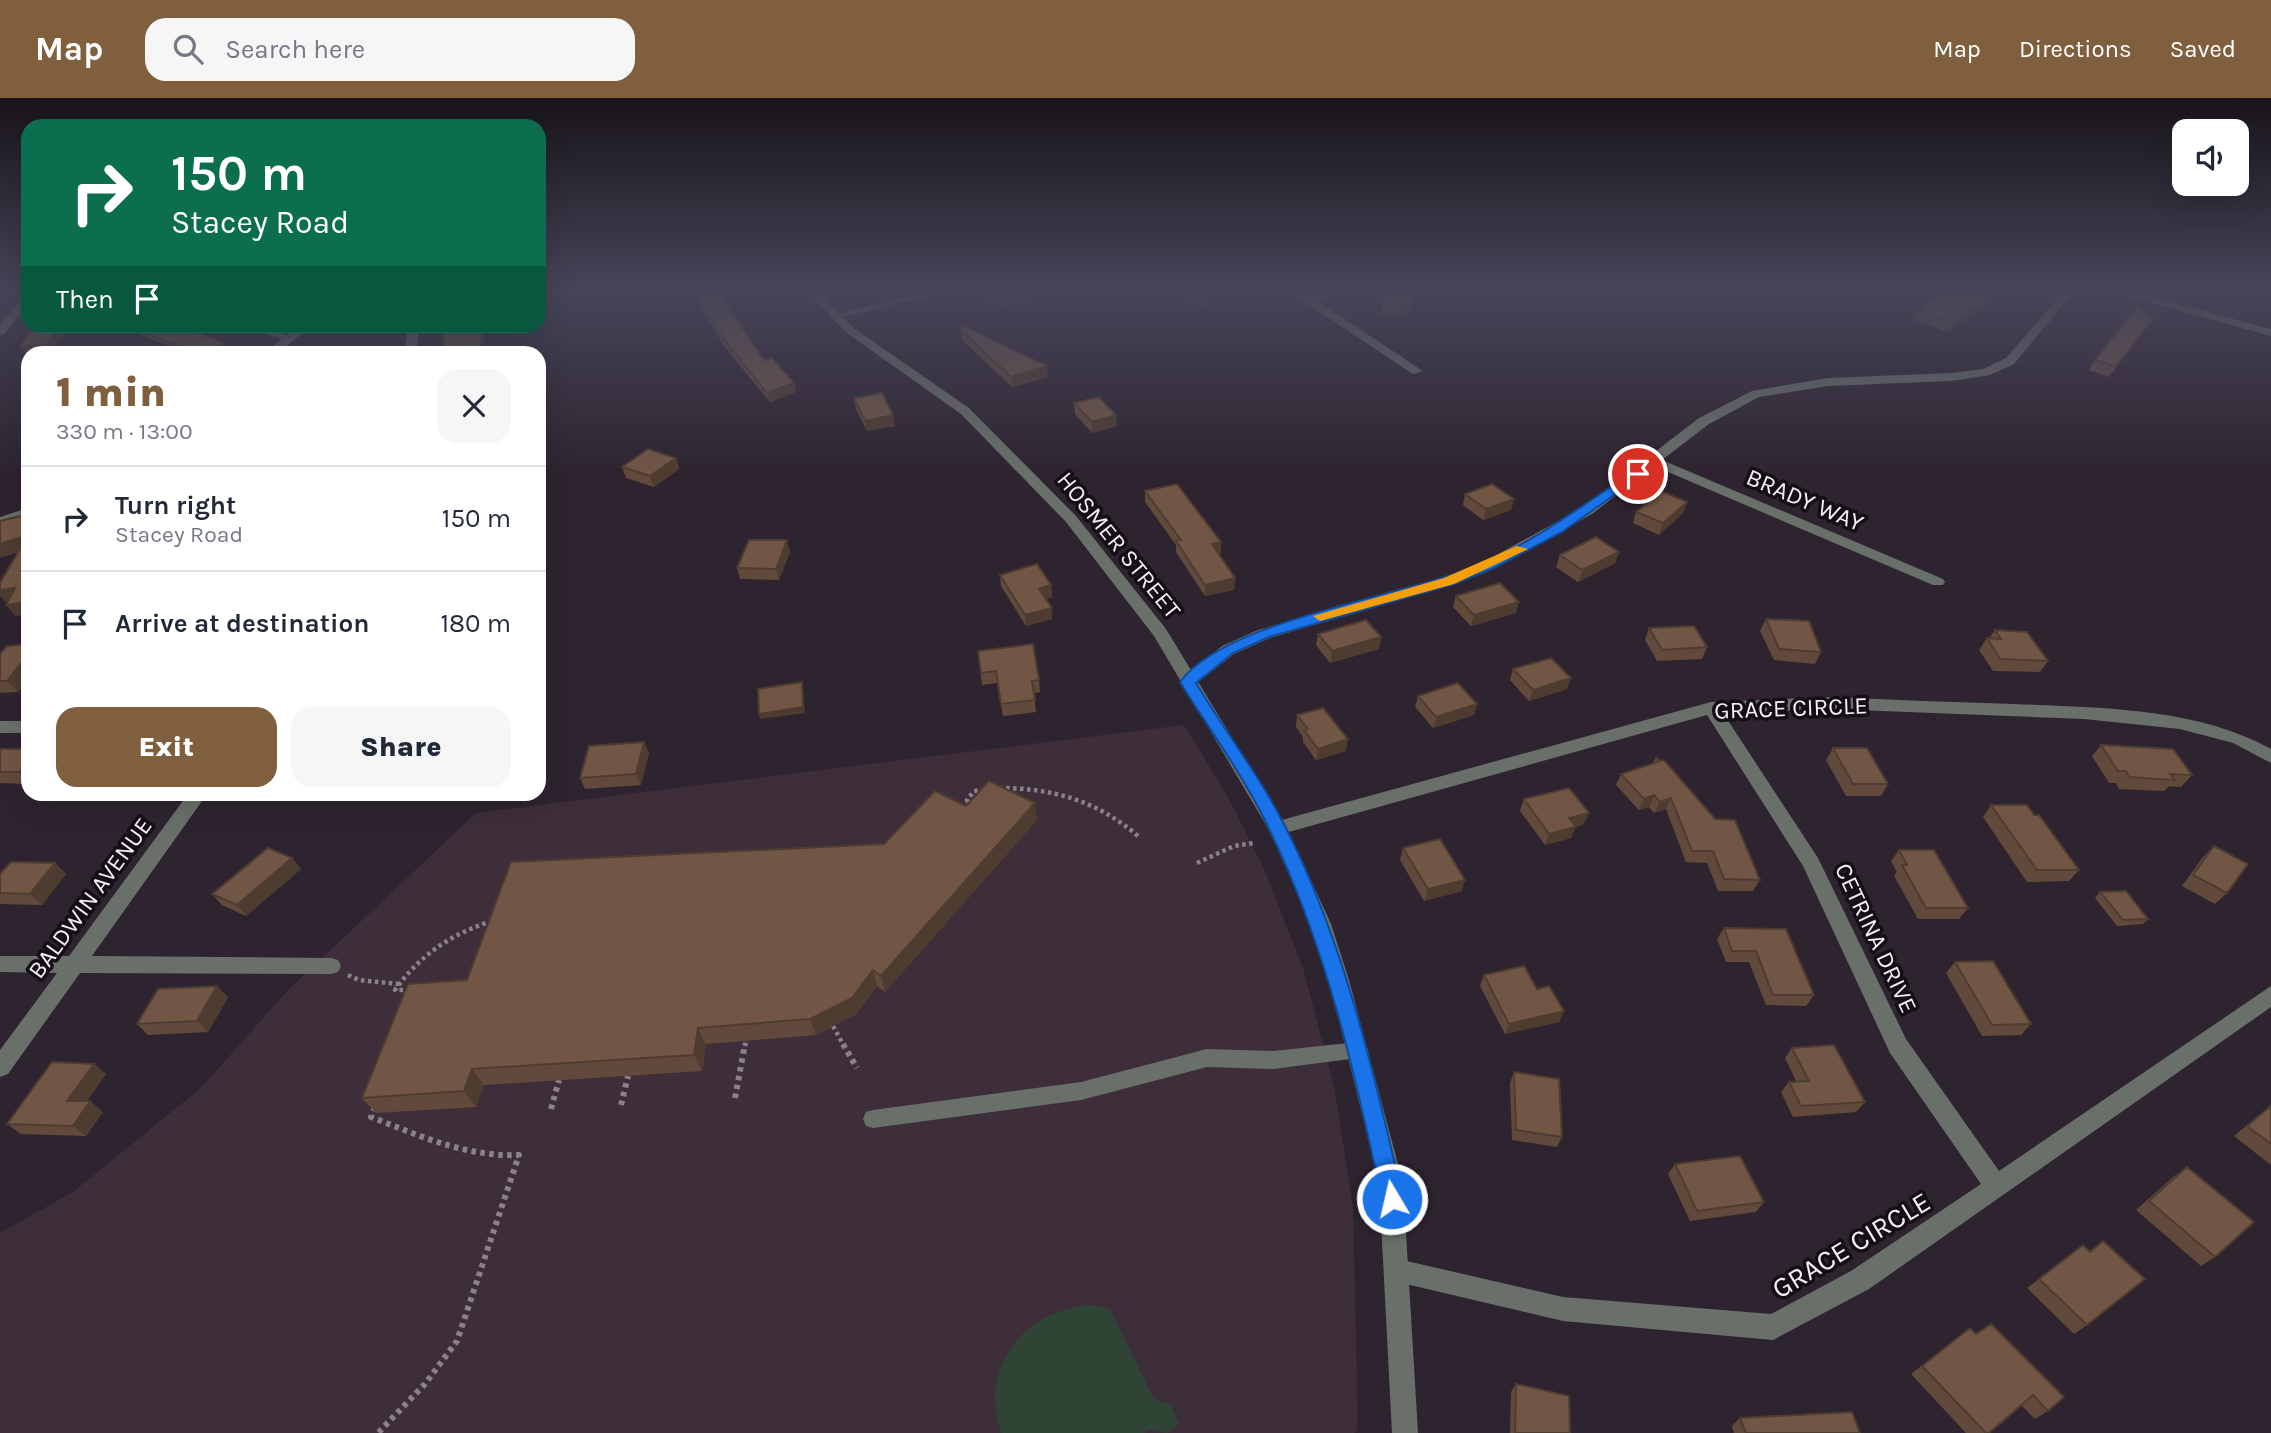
<!DOCTYPE html>
<meta charset="utf-8">
<style>
:root{--surface:#fff;--page:#f6f6f7;--text:#1f2937;--muted:#747a83;--line:#e0e1e3;--accent:#805f3f}
body{margin:0;font-family:Karla,sans-serif;background:var(--page);color:var(--text);height:100vh;display:flex;flex-direction:column;font-size:26px;white-space:nowrap}
*{box-sizing:border-box;margin:0}
p{font-size:23px;color:var(--muted)}
.icon{flex:none;width:38px;height:38px;fill:none;stroke:currentColor;stroke-width:2;stroke-linecap:round;stroke-linejoin:round}
.map{position:relative;flex:1;overflow:hidden}
.sheet{position:absolute;left:21px;top:248px;width:525px;height:455px;display:flex;flex-direction:column;background:var(--surface);border-radius:21px;box-shadow:0 7px 28px #0002}
.sheet>*{flex:none}
.top-card{position:absolute;left:21px;top:21px;width:525px;height:214px;border-radius:21px;box-shadow:0 7px 28px #0002;background:#0b6e4f;color:#fff;overflow:hidden}
.fabs{position:absolute;left:2172px;top:21px;display:grid;gap:14px}
.fabs a{display:grid;place-items:center;width:77px;height:77px;border-radius:14px;background:var(--surface);box-shadow:0 7px 28px #0002;font-size:35px}
.pin{position:absolute;display:grid;place-items:center;width:60px;height:60px;color:#fff;margin:-30px;border:4px solid #fff;border-radius:50%;box-shadow:0 2px 7px #0007}
.me{position:absolute;width:77px;margin:-38px;rotate:351deg;stroke-linejoin:round;filter:drop-shadow(0 0 5px #0008)}
.turn{display:flex;align-items:center;gap:24px;height:147px;padding:0 35px;font-size:32px}
.turn .icon{width:91px;height:91px;stroke-width:2.5}
.turn b{display:block;font-size:49px;line-height:60px}
.then{display:flex;align-items:center;height:66px;padding:0 35px;background:#0003;gap:14px;font-size:26px}
.round{display:grid;place-items:center;flex:none;width:74px;height:74px;border-radius:21px;background:var(--page)}
.headline{display:flex;align-items:center;justify-content:space-between;height:119px;padding:0 35px}
h1{font-size:42px;font-weight:800;line-height:52px;color:var(--accent)}
.button{display:flex;gap:14px;margin-top:auto;padding:14px 35px}
.button a{flex:1;height:80px;border-radius:21px;background:var(--accent);color:#fff;font-size:28px;font-weight:800;line-height:80px;text-align:center}
.button a+a{background:var(--page);color:var(--text)}
ul{padding:0;list-style:none}
li{display:flex;align-items:center;gap:21px;height:105px;padding:0 35px;border-top:2px solid var(--line)}
li div{flex:1}
li b{display:block;font-size:26px}
li em{font-style:normal}
header{display:flex;align-items:center;gap:42px;box-sizing:border-box;height:98px;padding:0 35px;background:var(--accent);color:#fff}
header strong{font-size:33px}
nav{display:flex;gap:38px;margin-inline-start:auto;font-size:24px}
.search{width:490px;height:63px;background:var(--page);display:flex;align-items:center;gap:18px;box-sizing:border-box;padding:0 24px;border-radius:21px;color:var(--muted);font-size:26px}
.map>svg:first-child{display:block}
.education{fill:#3e2e3a}
.green{fill:#304436}
.lines{fill:none;stroke-linecap:round;stroke-linejoin:round}
.path-far1{stroke:#89818b;stroke-width:4.5;stroke-dasharray:3.5 3.5;stroke-linecap:butt}
.path{stroke:#89818b;stroke-width:6;stroke-dasharray:4.5 4.5;stroke-linecap:butt}
.service{fill:#69706a;fill-rule:evenodd}
.minor{fill:#69706a;fill-rule:evenodd}
.tertiary{fill:#69706a;fill-rule:evenodd}
.wall{fill:#614a3c}
.shaded-wall{fill:#4f3c31}
.building{fill:#715646;stroke:#4f3c31;stroke-width:2}
.route{fill:#1a73e8;stroke:#114b97;stroke-width:2}
.slow{fill:#f59e0b}
.labels{text-anchor:middle;dominant-baseline:central;stroke-width:7;stroke-linejoin:round;paint-order:stroke}
.street-label{font-size:24px;fill:#f5eff7;stroke:#140f15}
.near-street-label{font-size:28px;fill:#f5eff7;stroke:#140f15}
</style>
<header>
<strong>Map</strong>
<div class="search"><svg class="icon" aria-label="search" viewBox="0 0 24 24"><circle cx="10" cy="10" r="6"/><path d="M15 15l6 6"/></svg>Search here</div>
<nav><a>Map</a><a>Directions</a><a>Saved</a></nav>
</header>
<div class="map">
<svg width="2271" height="1335" viewBox="0 0 2271 1335">
<rect width="100%" height="100%" fill="#2e2430"/>
<path class="education" d="M1184 627 1229 701 1264 771 1303 870 1334 988 1353 1109 1358 1332 1354 1335H0V1135L73 1094 201 990 288 892 476 715Z"/>
<path class="green" d="M1090 1207 1110 1211 1154 1301 1171 1307 1179 1326 1167 1335 1149 1332 1144 1335H1001C979 1268 1023 1213 1090 1207Z"/>
<g class="lines">
<path class="path-far1" d="M999 690C1053 690 1098 703 1139 739
M972 710 967 702 974 693 983 692
M1197 765 1234 748 1254 745
M348 877 359 882 399 886
M410 892H395C420 857 451 836 492 823
M833 928 844 948
M745 948 746 943"/>
<path class="path" d="M843 946 857 970
M735 1000 745 946
M621 1007 628 978
M375 1009 371 1019C420 1038 466 1059 519 1057L457 1243 425 1286 378 1335
M551 1011 559 982"/>
<path class="service" d="M1358 944 1365 946 1368 952 1365 958 1358 960 1273 971 1207 969 1081 1002 873 1030 866 1028 863 1021 866 1014 873 1012 1081 984 1207 951 1273 953Z"/>
<path class="minor" d="M944 190H962L834 221 828 218Z
M1276 190C1288 190 1299 197 1310 197 1327 197 1344 190 1362 190L1361 192 1316 202 1423 273 1413 276 1303 203Z
M2067 190H2077L2014 266 1990 277 1951 283 1828 288 1759 299 1709 326 1662 362 1943 481 1945 484 1943 487H1933L1654 368 1592 416 1494 470 1454 486 1270 540 1234 556 1193 588 1187 589 1179 584 1222 548 1258 532 1444 480 1484 464 1582 410 1699 320 1752 293 1828 280 1951 275 1983 271 2006 260Z
M2104 190H2120L2271 231V238L2105 192Z
M28 197V207L4 236 0 237V227L24 198Z
M241 228H258L295 240 289 243Z
M408 228H420L416 256H404Z
M1832 599C1893 602 1954 604 2014 606 2100 610 2195 609 2271 651V665L2233 645 2180 631 2084 621 1832 611 1723 615 1818 760 1906 941 1999 1073 2271 888V909L1869 1191 1773 1242 1563 1223 1389 1182 1386 1173 1389 1164 1398 1161 1563 1199 1771 1216 1851 1173 1981 1086 1890 955 1803 768 1707 617 1278 737 1272 735 1269 730 1272 725 1278 723 1711 604Z
M0 623H28V635H0Z
M188 696H207L92 858 331 860 338 862 341 868 338 874 331 876 80 875 8 976 0 979V952L57 875 0 874V858H69Z"/>
<path class="tertiary" d="M804 190H815L855 231 969 310 1076 418 1166 531 1287 730 1331 826 1349 882 1403 1085 1418 1335H1392L1379 1085 1329 882 1311 826 1269 732 1154 538 1066 424 961 316 847 235Z
M298 228H311L277 256H263Z
M28 410V419L0 428V419Z"/>
</g>
<path class="wall" d="M978 190H1023L1028 201 998 209Z
M1174 190H1201L1206 205V210Z
M1384 190 1410 208 1408 218 1381 216Z
M1460 190H1532L1530 195 1465 197Z
M1944 190H1998L1983 209 1948 234 1913 221 1918 212 1935 200Z
M697 196 764 262 794 285 796 294 770 304 724 248 699 205Z
M119 228H182L223 245 226 251 224 256H188Z
M2146 231 2109 279 2089 272 2095 262Z
M961 232 1048 279 1012 289 962 242Z
M854 300 893 317 895 328 867 333 856 311Z
M1074 305 1116 317 1117 328 1092 335 1075 316Z
M676 360 679 371 654 389 626 380 622 369Z
M1145 393 1221 456H1218L1235 480 1234 492 1205 498 1176 454V447L1145 404Z
M1465 396 1514 401 1511 412 1483 422 1463 407Z
M1687 404 1683 415 1659 437 1633 425 1636 414Z
M790 454 779 482 740 481 737 470Z
M1619 454 1615 465 1578 484 1556 469 1560 457Z
M1000 477 1051 487 1052 499 1046 501 1052 510V521L1026 528 1001 488Z
M1456 498 1516 515 1471 528 1453 509Z
M1766 521 1821 554 1815 566 1774 562 1760 533Z
M1649 530 1707 549 1702 561 1657 563 1645 542Z
M1995 532 2048 563 2040 574 1993 573 1979 552 1987 540H1989Z
M1318 536 1381 539 1379 551 1330 565 1316 547Z
M28 546V580L18 594 0 595V556Z
M978 553 1039 582 1040 594 1034 595 1036 614 1003 618 997 585 982 587Z
M1513 571 1567 591 1529 603 1510 582Z
M1418 598 1477 606 1474 617 1433 630 1415 609Z
M1297 617 1346 653 1316 662 1303 644V639L1296 629Z
M644 644 649 655 641 687 585 691 580 680Z
M2101 647 2192 677 2181 689 2169 688 2164 693 2119 691 2116 685H2109L2092 658Z
M1833 650 1888 686 1881 698H1846L1826 662Z
M0 651H28V686L0 685Z
M1656 659 1760 782 1753 793H1718L1707 765 1686 764 1666 711 1654 715 1649 709 1639 712 1616 687 1621 676 1653 665Z
M1524 701 1584 726 1575 729 1571 740 1545 747 1520 713Z
M1991 707 2034 717 2079 772 2069 783 2027 784 1983 719Z
M966 708 1037 722 885 894 877 888 856 916 816 937 706 946 702 973 484 987 476 1009 376 1015 362 1000 467 882 884 746Z
M2214 748 2227 795 2215 806 2182 788 2203 759Z
M1403 750 1462 793 1424 803 1400 762Z
M1899 752 1968 810 1959 821H1918L1894 778 1897 774 1891 763Z
M292 760 301 771 246 818 222 807 212 796Z
M55 765 66 776 42 807 0 806V776Z
M2100 794 2148 821 2143 826 2117 828 2095 800Z
M1724 830 1786 831 1814 897 1806 908 1766 907 1749 864H1726L1717 841Z
M1955 864 2031 926 2021 937 1982 938 1946 875Z
M1484 877 1537 891 1564 913 1559 924 1505 936 1480 888Z
M217 888 228 899 208 934 148 937 137 926Z
M1792 950 1865 1004 1856 1014 1793 1019 1781 994 1789 984 1796 983 1785 960Z
M94 966 106 976 87 1003H90L103 1014 86 1038 21 1036 7 1026Z
M1514 974 1562 1039 1557 1049 1512 1042 1510 985Z
M2271 1007V1067L2234 1038Z
M1675 1066 1764 1104 1756 1114 1690 1123 1668 1076Z
M2187 1069 2215 1159 2201 1168 2136 1112 2173 1079Z
M2103 1143 2087 1227 2074 1236 2027 1190 2083 1147 2090 1153Z
M1970 1230 2048 1313 2035 1321 2021 1307 1989 1335H1966L1911 1276Z
M1516 1286 1570 1335H1510L1511 1294Z
M1740 1320 1860 1335H1734L1732 1328Z"/>
<path class="shaded-wall" d="M1995 190H1998L1983 209 1948 234 1953 224Z
M1027 193 1028 201 998 209 997 201Z
M2153 221 2146 231 2109 279 2116 268Z
M60 228H70L53 253 28 256 26 257 20 249Z
M480 228H486L484 233 485 256H481Z
M223 245 226 251 224 256H219Z
M1047 268 1048 279 1012 289 1011 279Z
M794 285 796 294 770 304 767 295Z
M893 317 895 328 867 333 865 323Z
M1116 317 1117 328 1092 335V324Z
M676 360 679 371 654 389 650 378Z
M1514 401 1511 412 1483 422 1486 411Z
M1687 404 1683 415 1659 437 1663 425Z
M28 437V451L0 460V446Z
M787 442 790 454 779 482 776 471Z
M1221 444V456L1211 458 1212 446Z
M1619 454 1615 465 1578 484 1582 472Z
M1235 480 1234 492 1205 498V487Z
M1051 487 1052 499 1040 502 1039 491Z
M15 490 24 501 5 504 0 498V492Z
M28 504V516L15 518 6 507Z
M1519 504 1516 515 1471 528 1474 517Z
M1052 510V521L1026 528 1025 517Z
M1381 539 1379 551 1330 565 1332 553Z
M28 556V580L18 594 7 583Z
M1571 580 1567 591 1529 603 1533 592Z
M802 584 803 590 805 615 760 621 759 616Z
M1477 606 1474 617 1433 630 1436 619Z
M1348 641 1346 653 1316 662 1318 651Z
M644 644 649 655 641 687 636 676Z
M28 664V684L19 674Z
M1654 697 1649 709 1639 712 1644 701Z
M1671 700 1666 711 1654 715 1660 704Z
M1035 705 1037 722 885 894 881 878Z
M1589 715 1584 726 1564 731 1569 720Z
M1576 729 1571 740 1545 747 1549 736Z
M292 760 301 771 246 818 237 807Z
M55 765 66 776 42 807 30 796Z
M1465 782 1462 793 1424 803 1428 791Z
M873 872 877 888 856 916 816 937 810 921Z
M217 888 228 899 208 934 197 923Z
M1564 913 1559 924 1505 936 1509 926Z
M698 930 706 946 702 973 694 957Z
M94 966 106 976 80 1013 67 1003Z
M472 971 484 987 476 1009 464 993Z
M90 1003 103 1014 86 1038 73 1028Z"/>
<path class="building" d="M706 190H715L764 262 772 260 794 285 767 295 722 239 697 196Z
M985 190H1023L1027 193 997 201Z
M1182 190H1201L1206 205Z
M1384 190H1411L1410 208 1383 205Z
M1944 190H1995L1988 199 1953 224 1918 212 1935 200Z
M2137 209 2153 221 2116 268 2095 262Z
M34 228H60L47 246 20 249Z
M128 228H182L223 245 219 256H198Z
M445 228H480L481 256H442Z
M964 228 1047 268 1011 279 961 232Z
M882 295 893 317 865 323 854 300Z
M1099 299 1116 317 1092 324 1074 305Z
M648 351 676 360 650 378 622 369Z
M1177 386 1221 444 1212 446 1235 480 1205 487 1176 443 1181 442 1145 393Z
M1492 386 1514 401 1486 411 1465 396Z
M1661 393 1687 404 1663 425 1636 414Z
M20 418 28 428V504L6 507 15 490 0 492V485L28 437 0 446V423Z
M1596 439 1619 454 1582 472 1560 457Z
M749 442H787L776 471 737 470Z
M1037 466 1051 487 1039 491 1052 510 1025 517 1000 477Z
M1500 485 1519 504 1474 517 1456 498Z
M1766 521 1809 523 1821 554 1779 551Z
M1366 522 1381 539 1332 553 1318 536Z
M1694 528 1707 549 1662 552 1649 530Z
M1995 532 2027 534 2048 563 2000 561 1987 540 2001 541Z
M28 546V556L7 583H0V556L7 548Z
M1033 546 1039 582 1032 583 1035 602 1001 606 996 573 981 575 978 553Z
M1551 560 1571 580 1533 592 1513 571Z
M802 584 803 609 759 616 758 591Z
M1458 585 1477 606 1436 619 1418 598Z
M1323 610 1348 641 1318 651 1304 632 1308 631 1297 617Z
M644 644 636 676 580 680 589 648Z
M2101 647 2173 651 2192 677 2170 676 2175 682 2129 679 2126 673H2118Z
M1833 650H1867L1888 686H1853Z
M0 651H28V664L19 674H0Z
M1656 659 1660 663 1664 662 1715 721 1735 722 1760 782 1724 781 1713 753H1692L1671 700 1660 704 1654 697 1644 701 1621 676 1658 664Z
M989 683 1035 705 881 878 873 872 852 900 810 921 698 930 694 957 472 971 464 993 362 1000 408 886 467 882 511 764 884 746 935 693 966 708Z
M1569 690 1589 715 1569 720 1576 729 1549 736 1524 701Z
M1991 707H2027L2034 717H2039L2079 772H2037Z
M1440 741 1465 782 1428 791 1403 750Z
M2214 748 2248 766 2227 795 2193 777Z
M268 750 292 760 237 807 212 796Z
M1899 752H1934L1968 810H1926L1902 767H1907Z
M11 764 55 765 30 796 0 795V776Z
M2126 793 2148 821 2123 822 2100 794Z
M1724 830 1786 831 1814 897H1773L1756 853H1732Z
M1993 863 2031 926 1992 927 1955 864Z
M1524 868 1537 891 1549 888 1564 913 1509 926 1484 877Z
M217 888 197 923 137 926 158 891Z
M1834 947 1865 1004 1801 1008 1789 984 1809 983 1792 950Z
M52 964 94 966 67 1003H90L73 1028 7 1026Z
M1514 974 1559 981 1562 1039 1516 1032Z
M2271 1008V1046L2247 1028Z
M1740 1058 1764 1104 1697 1113 1675 1066Z
M2187 1069 2254 1124 2215 1159 2149 1103Z
M2103 1143 2145 1181 2087 1227 2039 1181 2083 1147 2090 1154Z
M1991 1226 2064 1299 2048 1313 2033 1297 1989 1335H1986L1922 1268 1970 1230 1976 1236Z
M1516 1286 1569 1298 1570 1335H1515Z
M1852 1314 1860 1335H1746L1740 1320Z"/>
<linearGradient id="sky" x2="0" y2="1"><stop stop-color="#19141a"/><stop offset="0.51" stop-color="#464559"/><stop offset="1" stop-color="#464559" stop-opacity="0"/></linearGradient>
<rect width="2271" height="376" fill="url(#sky)"/>
<path class="route" d="M1634 373 1644 376 1562 434 1494 470 1454 486 1269 539 1233 555 1196 585C1225 633 1261 680 1286 730 1345 847 1374 975 1403 1101L1400 1109 1392 1112 1385 1109 1382 1101C1355 976 1327 851 1271 735 1247 682 1210 633 1180 584 1227 520 1407 499 1484 465 1538 441 1585 406 1634 373Z"/>
<path class="slow" d="M1517 448 1528 451 1454 486 1320 523 1313 518 1444 480Z"/>
<g class="labels">
<g class="street-label">
<text transform="translate(1805 402) rotate(23)">BRADY WAY</text>
<text transform="translate(1119 447) rotate(51)">HOSMER STREET</text>
<text transform="translate(1791 610) rotate(-2)">GRACE CIRCLE</text>
<text transform="translate(90 800) rotate(-54)">BALDWIN AVENUE</text>
<text transform="translate(1876 840) rotate(65)">CETRINA DRIVE</text>
</g>
<g class="near-street-label">
<text transform="translate(1851 1147) rotate(-31)">GRACE CIRCLE</text>
</g>
</g>
</svg>
<div class="fabs">
<a><svg class="icon" aria-label="sound" viewBox="0 0 24 24"><path d="M4 9h4l5-4v14l-5-4H4zM17 9q2 3 0 6"/></svg></a>
</div>
<div class="pin" style="left:1638px;top:376px;background:#d93025"><svg class="icon" aria-label="arrive" viewBox="0 0 24 24"><path d="M6 21V4h12l-3 4 3 4H6"/></svg></div>
<svg class="me" style="left:1392px;top:1101px" viewBox="-20 -20 40 40"><circle r="17" fill="#1a73e8" stroke="#fff" stroke-width="3"/><path d="M0-11L8 9 0 5-8 9z" fill="#fff"/></svg>
<div class="top-card">
<div class="turn"><svg class="icon" aria-label="right" viewBox="0 0 24 24"><path d="M7 20v-9h11M14 6l5 5-5 5"/></svg><div><b>150 m</b>Stacey Road</div></div>
<div class="then">Then<svg class="icon" aria-label="arrive" viewBox="0 0 24 24"><path d="M6 21V4h12l-3 4 3 4H6"/></svg></div>
</div>
<section class="sheet">
<div class="headline"><div><h1>1 min</h1><p>330 m · 13:00</p></div><a class="round"><svg class="icon" aria-label="close" viewBox="0 0 24 24"><path d="M6 6l12 12M18 6L6 18"/></svg></a></div>
<ul>
<li><svg class="icon" aria-label="right" viewBox="0 0 24 24"><path d="M7 20v-9h11M14 6l5 5-5 5"/></svg><div><b>Turn right</b><p>Stacey Road</p></div><em>150 m</em></li>
<li><svg class="icon" aria-label="arrive" viewBox="0 0 24 24"><path d="M6 21V4h12l-3 4 3 4H6"/></svg><div><b>Arrive at destination</b></div><em>180 m</em></li>
</ul>
<div class="button"><a>Exit</a><a>Share</a></div>
</section>
</div>
